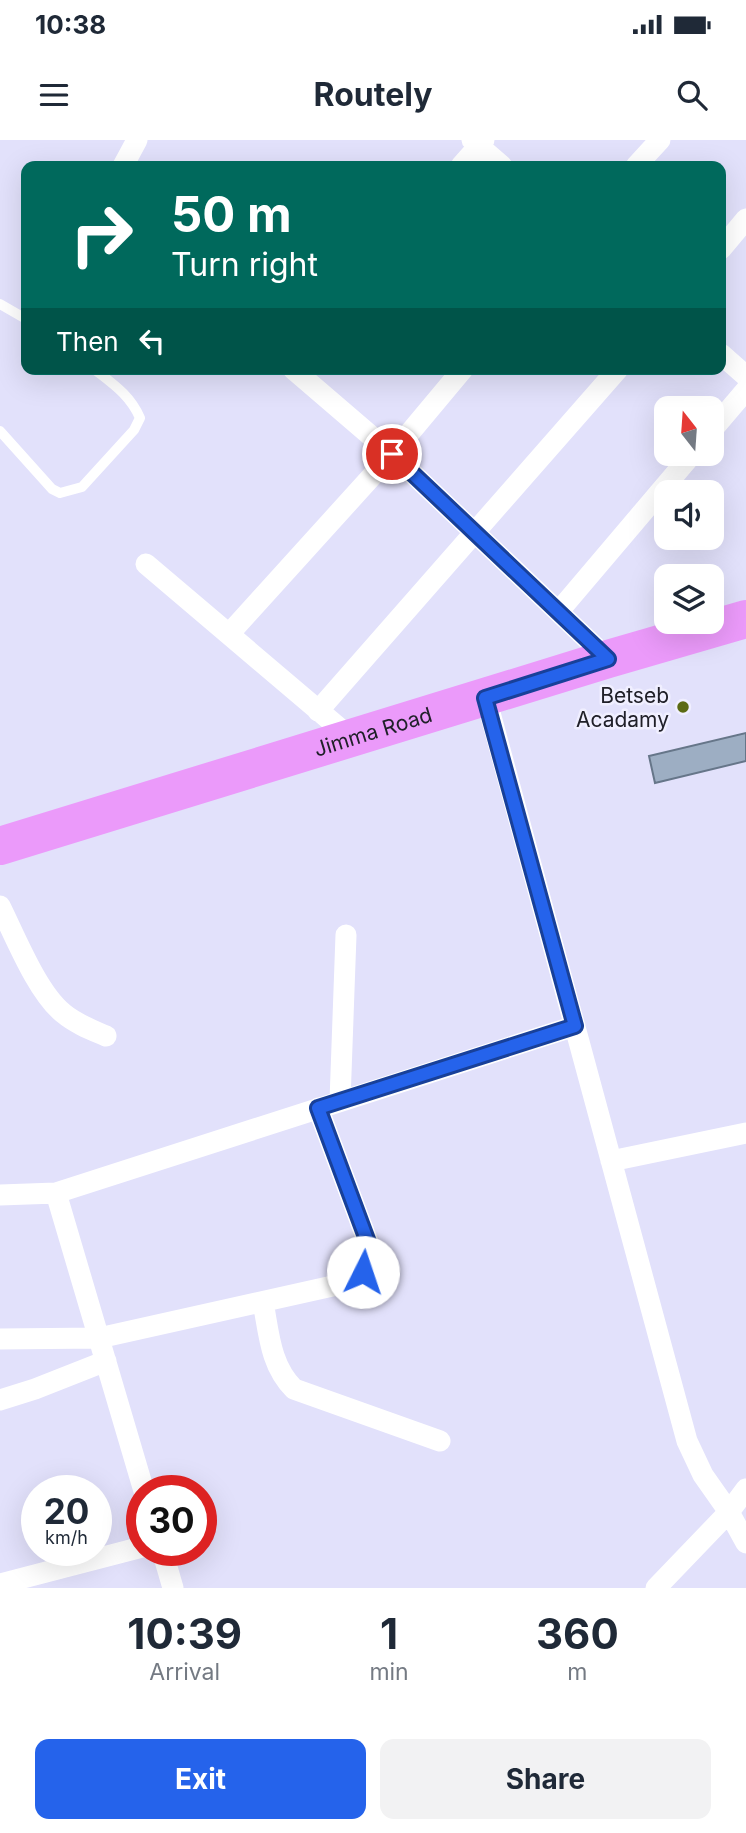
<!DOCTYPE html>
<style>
:root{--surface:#fff;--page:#f2f2f3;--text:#1f2937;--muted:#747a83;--accent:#2563eb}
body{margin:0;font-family:Inter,sans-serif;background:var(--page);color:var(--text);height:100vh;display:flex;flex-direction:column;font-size:26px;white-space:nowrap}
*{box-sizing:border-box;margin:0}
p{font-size:23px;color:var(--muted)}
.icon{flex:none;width:38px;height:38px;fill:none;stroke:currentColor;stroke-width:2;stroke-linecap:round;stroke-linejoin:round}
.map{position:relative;height:1448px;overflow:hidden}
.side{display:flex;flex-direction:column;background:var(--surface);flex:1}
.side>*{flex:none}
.guide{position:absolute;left:21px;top:21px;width:705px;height:214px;border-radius:14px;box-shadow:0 7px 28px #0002;background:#00695c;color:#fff;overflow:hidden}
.needle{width:46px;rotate:343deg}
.controls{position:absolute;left:654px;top:256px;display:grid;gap:14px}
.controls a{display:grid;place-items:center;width:70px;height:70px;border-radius:14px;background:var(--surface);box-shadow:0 7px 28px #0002;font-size:35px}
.speed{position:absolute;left:21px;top:1335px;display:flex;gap:14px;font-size:35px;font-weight:700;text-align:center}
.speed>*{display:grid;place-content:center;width:91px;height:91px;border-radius:50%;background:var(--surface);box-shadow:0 7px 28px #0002;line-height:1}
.speed small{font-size:18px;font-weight:400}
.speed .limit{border:10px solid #d22;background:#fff;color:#111}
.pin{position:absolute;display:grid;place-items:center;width:60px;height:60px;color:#fff;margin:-30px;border:4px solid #fff;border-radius:50%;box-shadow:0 2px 7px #0007}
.me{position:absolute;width:77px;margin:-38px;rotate:4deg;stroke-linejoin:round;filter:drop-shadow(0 0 5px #0008)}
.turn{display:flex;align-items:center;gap:24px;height:147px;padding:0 35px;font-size:32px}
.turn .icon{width:91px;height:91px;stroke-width:2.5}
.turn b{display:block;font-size:49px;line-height:60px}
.then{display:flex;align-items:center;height:66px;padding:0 35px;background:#0003;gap:14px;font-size:26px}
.eta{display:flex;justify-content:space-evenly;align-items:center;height:119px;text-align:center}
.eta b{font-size:42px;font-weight:700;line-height:49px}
.action{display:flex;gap:14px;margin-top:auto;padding:14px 35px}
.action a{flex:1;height:80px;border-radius:14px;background:var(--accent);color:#fff;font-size:28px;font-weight:700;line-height:80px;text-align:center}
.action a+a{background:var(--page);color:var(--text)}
.status{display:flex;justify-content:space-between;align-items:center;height:49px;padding:0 35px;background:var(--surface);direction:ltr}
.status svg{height:19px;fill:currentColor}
header{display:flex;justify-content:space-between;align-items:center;height:91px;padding:0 35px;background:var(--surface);font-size:32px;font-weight:700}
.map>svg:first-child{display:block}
.building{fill:#9daec3;stroke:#667689;stroke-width:2}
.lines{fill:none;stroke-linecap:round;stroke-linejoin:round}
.lane{stroke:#fff;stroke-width:10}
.street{stroke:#fff;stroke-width:21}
.highway{stroke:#eb9afa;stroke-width:38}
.route-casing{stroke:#184099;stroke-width:18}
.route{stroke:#2563eb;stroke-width:12}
.poi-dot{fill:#5b6a14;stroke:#f0efff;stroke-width:2.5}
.labels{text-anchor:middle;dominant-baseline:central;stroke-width:5;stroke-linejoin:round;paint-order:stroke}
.poi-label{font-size:21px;fill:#202029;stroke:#f0efff;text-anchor:end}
.street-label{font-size:21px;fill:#202029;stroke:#f0efff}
</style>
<div class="status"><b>10:38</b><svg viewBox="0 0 49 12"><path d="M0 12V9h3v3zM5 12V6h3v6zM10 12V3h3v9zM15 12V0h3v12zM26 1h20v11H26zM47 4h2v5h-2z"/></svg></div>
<header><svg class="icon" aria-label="menu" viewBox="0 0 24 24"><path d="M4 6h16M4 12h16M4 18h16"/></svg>Routely<svg class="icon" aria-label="search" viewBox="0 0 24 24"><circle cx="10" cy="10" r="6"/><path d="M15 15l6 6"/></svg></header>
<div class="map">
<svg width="746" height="1448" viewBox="0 0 746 1448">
<rect width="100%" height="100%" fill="#e2e1fb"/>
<path class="building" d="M746 593V621L655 643 649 616Z"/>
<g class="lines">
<path class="lane" d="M0 164 26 179
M0 291 52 349 60 353 82 347 134 290 140 278C130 255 113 244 94 229"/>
<path class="street" d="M472 0 502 26
M123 26 137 0
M461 26 484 0
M636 26 660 0
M721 109 746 79
M721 214 746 236
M293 229 392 314 608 519
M712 290 746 250
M146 424 351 598
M559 471 693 313
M229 494 392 314 463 229
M486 558 687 1301 703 1335 729 1372 746 1403
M318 571 618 229
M0 766C15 796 37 852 63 873 76 884 92 890 106 896
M340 961 346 795
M611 1021 746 993
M56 1053 144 1351
M0 1055 56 1053 575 886
M263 1162C269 1193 270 1225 294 1249L440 1301
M0 1199 99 1198 346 1143 363 1132 369 1105 318 968
M0 1260 35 1249 106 1221
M162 1410 173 1448
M0 1444 142 1407
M656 1448 729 1372 746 1349"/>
<path class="highway" id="s1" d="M0 706 608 519 746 479"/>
</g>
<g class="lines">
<defs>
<path id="route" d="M363 1132 369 1105 318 968 575 886 485 558 608 519 392 314"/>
</defs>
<use href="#route" class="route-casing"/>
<use href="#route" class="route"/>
</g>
<circle class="poi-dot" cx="683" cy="567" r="7"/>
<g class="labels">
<g class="poi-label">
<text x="669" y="555">Betseb<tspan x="669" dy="24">Acadamy</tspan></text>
</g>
<g class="street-label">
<text stroke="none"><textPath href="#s1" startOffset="390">Jimma Road</textPath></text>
</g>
</g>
</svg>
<div class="controls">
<a><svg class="needle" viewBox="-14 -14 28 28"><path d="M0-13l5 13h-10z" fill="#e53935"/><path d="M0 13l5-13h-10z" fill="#747a83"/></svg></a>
<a><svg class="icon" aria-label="sound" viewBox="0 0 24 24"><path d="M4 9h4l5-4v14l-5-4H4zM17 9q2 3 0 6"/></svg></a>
<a><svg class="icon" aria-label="layers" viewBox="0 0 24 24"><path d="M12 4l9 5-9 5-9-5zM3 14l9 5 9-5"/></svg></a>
</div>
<div class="speed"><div>20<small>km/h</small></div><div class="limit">30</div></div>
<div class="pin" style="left:392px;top:314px;background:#d93025"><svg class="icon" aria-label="arrive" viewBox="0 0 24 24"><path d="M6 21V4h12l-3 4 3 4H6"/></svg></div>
<svg class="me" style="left:363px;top:1132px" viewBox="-20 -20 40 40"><circle r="19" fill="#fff"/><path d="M0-13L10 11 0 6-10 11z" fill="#2563eb"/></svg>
<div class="guide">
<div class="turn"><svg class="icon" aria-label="right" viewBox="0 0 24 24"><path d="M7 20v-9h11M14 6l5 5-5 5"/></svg><div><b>50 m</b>Turn right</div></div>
<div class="then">Then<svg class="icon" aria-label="left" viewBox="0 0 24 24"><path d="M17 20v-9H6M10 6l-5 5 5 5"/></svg></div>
</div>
</div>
<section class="side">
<div class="eta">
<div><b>10:39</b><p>Arrival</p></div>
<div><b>1</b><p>min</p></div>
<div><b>360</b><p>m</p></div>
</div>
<div class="action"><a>Exit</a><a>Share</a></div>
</section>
